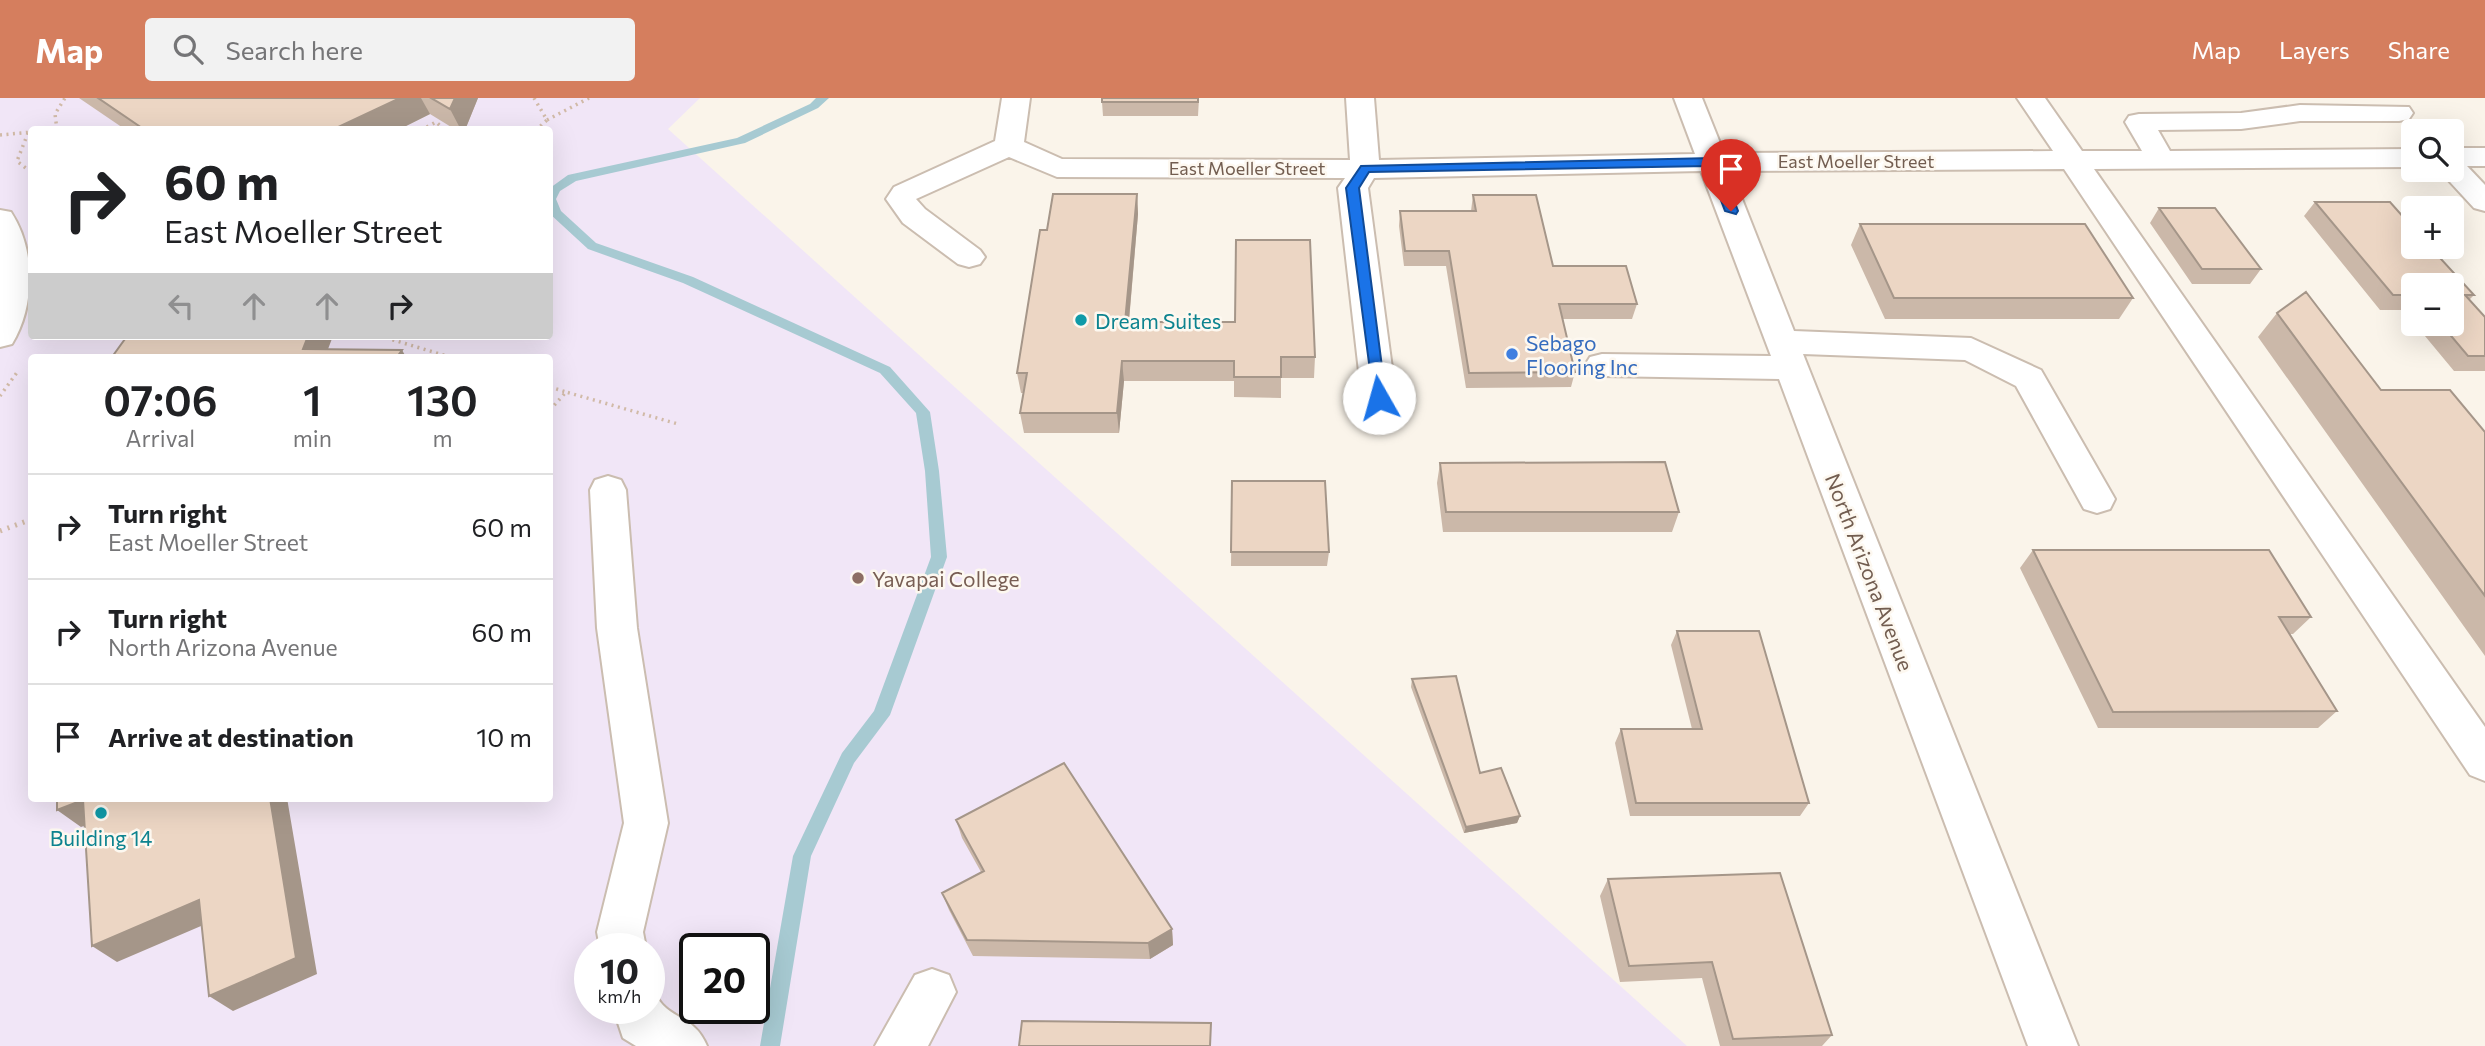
<!DOCTYPE html>
<meta charset="utf-8">
<style>
:root{--surface:#fff;--page:#f2f2f2;--text:#202124;--muted:#757577;--line:#e0e0e0;--accent:#d57e5e}
body{margin:0;font-family:Commissioner,sans-serif;background:var(--page);color:var(--text);height:100vh;display:flex;flex-direction:column;font-size:26px;white-space:nowrap}
*{box-sizing:border-box;margin:0}
p{font-size:23px;color:var(--muted)}
.icon{flex:none;width:38px;height:38px;fill:none;stroke:currentColor;stroke-width:2;stroke-linecap:round;stroke-linejoin:round}
.map{position:relative;flex:1;overflow:hidden}
.drawer{position:absolute;left:28px;top:256px;width:525px;height:448px;display:flex;flex-direction:column;background:var(--surface);border-radius:7px;box-shadow:0 7px 28px #0002}
.drawer>*{flex:none}
.top-card{position:absolute;left:28px;top:28px;width:525px;height:214px;border-radius:7px;box-shadow:0 7px 28px #0002;background:#fff;color:var(--text);overflow:hidden}
.fabs{position:absolute;left:2401px;top:21px;display:grid;gap:14px}
.fabs a{display:grid;place-items:center;width:63px;height:63px;border-radius:7px;background:var(--surface);box-shadow:0 7px 28px #0002;font-size:35px}
.speed{position:absolute;left:574px;top:835px;display:flex;gap:14px;font-size:35px;font-weight:700;text-align:center}
.speed>*{display:grid;place-content:center;width:91px;height:91px;border-radius:50%;background:var(--surface);box-shadow:0 7px 28px #0002;line-height:1}
.speed small{font-size:18px;font-weight:400}
.speed .limit{border:4px solid #111;border-radius:10px;background:#fff;color:#111}
.pin{position:absolute;display:grid;place-items:center;width:60px;height:60px;color:#fff;margin:-72px -30px;border-radius:50% 50% 50% 0;rotate:-45deg;box-shadow:0 0 7px #0007}
.pin .icon{rotate:45deg}
.me{position:absolute;width:77px;margin:-38px;rotate:353deg;stroke-linejoin:round;filter:drop-shadow(0 0 5px #0008)}
.turn{display:flex;align-items:center;gap:24px;height:147px;padding:0 21px;font-size:32px}
.turn .icon{width:91px;height:91px;stroke-width:2.5}
.turn b{display:block;font-size:49px;line-height:60px}
.lanes{display:flex;align-items:center;height:66px;padding:0 21px;background:#0003;justify-content:center;gap:35px;direction:ltr}
.lanes .off{opacity:.35}
.eta{display:flex;justify-content:space-evenly;align-items:center;height:119px;text-align:center}
.eta b{font-size:42px;font-weight:600;line-height:49px}
ul{padding:0;list-style:none}
li{display:flex;align-items:center;gap:21px;height:105px;padding:0 21px;border-top:2px solid var(--line)}
li div{flex:1}
li b{display:block;font-size:26px}
li em{font-style:normal}
header{display:flex;align-items:center;gap:42px;box-sizing:border-box;height:98px;padding:0 35px;background:var(--accent);color:#fff}
header strong{font-size:33px}
nav{display:flex;gap:38px;margin-inline-start:auto;font-size:24px}
.search{width:490px;height:63px;background:var(--page);display:flex;align-items:center;gap:18px;box-sizing:border-box;padding:0 24px;border-radius:7px;color:var(--muted);font-size:26px}
.map>svg:first-child{display:block}
.education{fill:#f1e6f7;fill-rule:evenodd}
.lines{fill:none;stroke-linecap:round;stroke-linejoin:round}
.stream{fill:#a7cad2;fill-rule:evenodd}
.minor-casing{stroke:#cbbdb0;stroke-width:4}
.path-far1{stroke:#d1baa7;stroke-width:3.5;stroke-dasharray:2 4.5;stroke-linecap:butt}
.path{stroke:#d1baa7;stroke-width:5;stroke-dasharray:2 6;stroke-linecap:butt}
.minor{fill:#fff;fill-rule:evenodd}
.wall{fill:#cbb8a9}
.shaded-wall{fill:#a59689}
.building{fill:#ecd6c4;stroke:#a59689;stroke-width:2}
.route{fill:#1a73e8;stroke:#114b97;stroke-width:2}
.culture-dot{fill:#0f9aa8;stroke:#fdf8f0;stroke-width:2.5}
.shop-dot{fill:#3f7fe0;stroke:#fdf8f0;stroke-width:2.5}
.education-dot{fill:#8d6e63;stroke:#fdf8f0;stroke-width:2.5}
.labels{text-anchor:middle;dominant-baseline:central;stroke-width:5;stroke-linejoin:round;paint-order:stroke}
.far-street-label{font-size:18px;fill:#725d50;stroke:#fdf8f0}
.culture-label{font-size:21px;fill:#0d838f;stroke:#fdf8f0;text-anchor:start}
.shop-label{font-size:21px;fill:#366cbe;stroke:#fdf8f0;text-anchor:start}
.street-label{font-size:21px;fill:#725d50;stroke:#fdf8f0}
.education-label{font-size:21px;fill:#785e54;stroke:#fdf8f0;text-anchor:start}
</style>
<header>
<strong>Map</strong>
<div class="search"><svg class="icon" aria-label="search" viewBox="0 0 24 24"><circle cx="10" cy="10" r="6"/><path d="M15 15l6 6"/></svg>Search here</div>
<nav><a>Map</a><a>Layers</a><a>Share</a></nav>
</header>
<div class="map">
<svg width="2485" height="948" viewBox="0 0 2485 948">
<rect width="100%" height="100%" fill="#faf4ea"/>
<path class="education" d="M0 0H700L668 31 1687 948H0ZM32 32H550V238H32ZM32 259H550V700H32ZM590 850H649V910H590ZM695 850H754V910H695Z"/>
<g class="lines">
<path class="stream" d="M816 0H829L818 10 745 45 576 83 560 93 556 101 561 113 596 145 693 179 890 269 930 314 939 373 947 459 890 617 854 665 811 758 780 948H760L793 758 842 655 874 613 931 459 925 373 916 315 880 275 683 185 588 151 550 116V90L568 77 737 40 810 6Z"/>
<defs>
<path id="minor" d="M1002 0H1030L1024 44 1062 61 1350 62 1346 0H1374L1379 62 1695 56 1674 0H1702L1724 55 2053 53 2017 0H2045L2082 53H2142L2125 24 2129 18 2139 16 2241 15 2300 7 2409 9 2413 15 2409 21 2399 23H2300L2241 31 2158 32 2170 53 2413 51V69L2094 71 2485 629V683L2470 677 2064 71 1731 73 1794 233 1971 240 2041 272 2115 401 2110 411 2097 415 2084 411 2016 288 1965 262 1803 256 2078 948H2028L1779 281 1602 278 1590 275 1585 267 1590 259 1602 256 1771 258 1701 73 1374 80 1368 90 1396 300 1391 308 1379 312 1367 308 1362 300 1338 90 1345 80 1057 79 1009 59 916 101 925 111 980 152 985 159 980 166 969 169 958 166 903 125 886 101 894 89 995 43Z
M2452 50H2485V68H2467L2485 87V113L2474 110 2439 72H2452Z
M0 112 11 114C36 152 35 208 12 246L0 249Z
M608 378 621 382 626 392 637 530 668 725 643 834 646 850H600L597 834 624 725 597 530 590 392 595 382Z
M932 871 949 877 956 894 928 948H875L915 877Z
M649 891 654 893C667 924 693 914 707 948H636L623 940 613 910H649Z"/>
</defs>
<use href="#minor" class="minor-casing"/>
<path class="path-far1" d="M534 0 547 22 536 32
M547 22 589 0
M57 32 55 16 65 0
M421 32 436 24 445 32
M28 35 17 63 32 75
M0 37 32 34
M380 238 450 259
M550 289 566 294
M0 298 18 273
M550 312 566 294 678 326"/>
<path class="path" d="M0 433 32 421"/>
<use href="#minor" class="minor"/>
</g>
<path class="wall" d="M79 0H478L465 32H456L430 16 398 32H126Z
M1199 0 1198 18H1103L1102 4Z
M1137 96 1138 116 1129 224 1315 259 1314 280H1281V300L1234 299V283H1124L1119 335H1024L1020 315 1023 295H1021L1017 275 1047 132Z
M1473 97 1553 168 1637 206 1632 221H1562L1575 274 1571 289 1466 290 1446 168H1404L1399 128 1400 113H1471Z
M2315 104 2474 197 2469 202 2485 219V273H2454L2415 226H2452L2413 187V224L2404 212H2380L2304 118Z
M2159 110 2261 171 2250 186H2192L2150 125Z
M1860 126 2133 200 2119 221H1885L1851 147Z
M2277 215 2381 292 2485 334V558L2258 239Z
M1440 365 1679 414 1672 434H1443L1437 385Z
M1232 383 1329 454 1327 468H1231Z
M2033 452 2311 519 2293 536H2290L2337 613 2318 630H2098L2020 470Z
M1677 533 1809 705 1800 718H1630L1615 645 1621 631H1692L1671 547Z
M1412 581 1480 675 1520 718 1517 725 1464 735 1411 589Z
M956 722 1172 831 1173 847 1150 861 973 858 949 812 942 795 981 774 962 740Z
M1608 781 1832 937 1822 948H1720L1702 880 1620 884 1600 798Z"/>
<path class="shaded-wall" d="M400 0H421L430 16 398 32H332Z
M455 0H478L465 32H461L450 11Z
M1137 96 1138 116 1127 244 1125 224Z
M308 238H333L325 259 303 251Z
M402 252 406 259H397Z
M1122 263 1124 283 1119 335 1117 315Z
M270 700H287L317 876 233 913 209 898Z
M83 702 107 720 81 729 57 712Z
M1520 718 1517 725 1464 735 1466 729Z
M199 802 222 819 117 864 92 848Z
M1172 831 1173 847 1150 861 1148 845Z"/>
<path class="building" d="M98 0H400L332 32H145Z
M431 0H455L450 11Z
M1102 0H1198V4H1102Z
M1053 96H1137L1125 224H1235L1236 142H1310L1315 259H1281V279H1234V263H1122L1117 315H1020L1027 275H1017L1040 132H1047Z
M1473 97H1536L1553 168H1626L1637 206H1559L1575 274 1469 275 1449 153H1405L1400 113H1476Z
M2315 104H2390L2413 130V149H2430L2474 197H2465L2485 219V258H2468L2441 226H2452V187H2413V197H2393Z
M2159 110H2215L2261 171H2202Z
M1860 126H2085L2133 200H1894Z
M2306 194 2381 292H2450L2485 334V498L2277 215Z
M172 238H308L303 251 402 252 397 259H112L125 241H171Z
M32 316V339L30 318Z
M1665 364 1679 414H1446L1440 365Z
M1232 383H1325L1329 454H1231Z
M2033 452H2269L2311 519H2279L2337 613 2113 614Z
M1677 533H1759L1809 705H1636L1621 631H1702Z
M1456 578 1480 675 1501 670 1520 718 1466 729 1412 581Z
M1064 665 1172 831 1148 845 967 842 942 795 984 773 956 722Z
M57 700H270L296 860 209 898 199 802 92 848 83 702 57 712Z
M1780 775 1832 937 1733 941 1712 864 1629 868 1608 781Z
M1022 923 1211 925 1210 948H1019Z"/>
<path class="route" d="M1713 60 1719 64 1738 113 1736 116 1725 113 1708 68 1369 74 1359 90 1386 300 1384 303H1374L1346 90 1361 68Z"/>
<g class="culture-dot">
<circle cx="1081" cy="222" r="7"/>
<circle cx="101" cy="715" r="7"/>
</g>
<circle class="shop-dot" cx="1512" cy="256" r="7"/>
<circle class="education-dot" cx="858" cy="480" r="7"/>
<g class="labels">
<g class="far-street-label">
<text x="1856" y="63">East Moeller Street</text>
<text x="1247" y="70">East Moeller Street</text>
</g>
<g class="culture-label">
<text x="1095" y="222">Dream Suites</text>
<text x="101" y="739" text-anchor="middle">Building 14</text>
</g>
<g class="shop-label">
<text x="1526" y="244">Sebago<tspan x="1526" dy="24">Flooring Inc</tspan></text>
</g>
<g class="street-label">
<text transform="translate(1870 474) rotate(69)">North Arizona Avenue</text>
</g>
<g class="education-label">
<text x="872" y="480">Yavapai College</text>
</g>
</g>
</svg>
<div class="fabs">
<a><svg class="icon" aria-label="search" viewBox="0 0 24 24"><circle cx="10" cy="10" r="6"/><path d="M15 15l6 6"/></svg></a>
<a>+</a>
<a>−</a>
</div>
<div class="speed"><div>10<small>km/h</small></div><div class="limit">20</div></div>
<div class="pin" style="left:1731px;top:113px;background:#d93025"><svg class="icon" aria-label="arrive" viewBox="0 0 24 24"><path d="M6 21V4h12l-3 4 3 4H6"/></svg></div>
<svg class="me" style="left:1379px;top:300px" viewBox="-20 -20 40 40"><circle r="19" fill="#fff"/><path d="M0-13L10 11 0 6-10 11z" fill="#1a73e8"/></svg>
<div class="top-card">
<div class="turn"><svg class="icon" aria-label="right" viewBox="0 0 24 24"><path d="M7 20v-9h11M14 6l5 5-5 5"/></svg><div><b>60 m</b>East Moeller Street</div></div>
<div class="lanes"><svg class="icon off" aria-label="left" viewBox="0 0 24 24"><path d="M17 20v-9H6M10 6l-5 5 5 5"/></svg><svg class="icon off" aria-label="ahead" viewBox="0 0 24 24"><path d="M12 20V5M6 11l6-6 6 6"/></svg><svg class="icon off" aria-label="ahead" viewBox="0 0 24 24"><path d="M12 20V5M6 11l6-6 6 6"/></svg><svg class="icon" aria-label="right" viewBox="0 0 24 24"><path d="M7 20v-9h11M14 6l5 5-5 5"/></svg></div>
</div>
<section class="drawer">
<div class="eta">
<div><b>07:06</b><p>Arrival</p></div>
<div><b>1</b><p>min</p></div>
<div><b>130</b><p>m</p></div>
</div>
<ul>
<li><svg class="icon" aria-label="right" viewBox="0 0 24 24"><path d="M7 20v-9h11M14 6l5 5-5 5"/></svg><div><b>Turn right</b><p>East Moeller Street</p></div><em>60 m</em></li>
<li><svg class="icon" aria-label="right" viewBox="0 0 24 24"><path d="M7 20v-9h11M14 6l5 5-5 5"/></svg><div><b>Turn right</b><p>North Arizona Avenue</p></div><em>60 m</em></li>
<li><svg class="icon" aria-label="arrive" viewBox="0 0 24 24"><path d="M6 21V4h12l-3 4 3 4H6"/></svg><div><b>Arrive at destination</b></div><em>10 m</em></li>
</ul>
</section>
</div>
